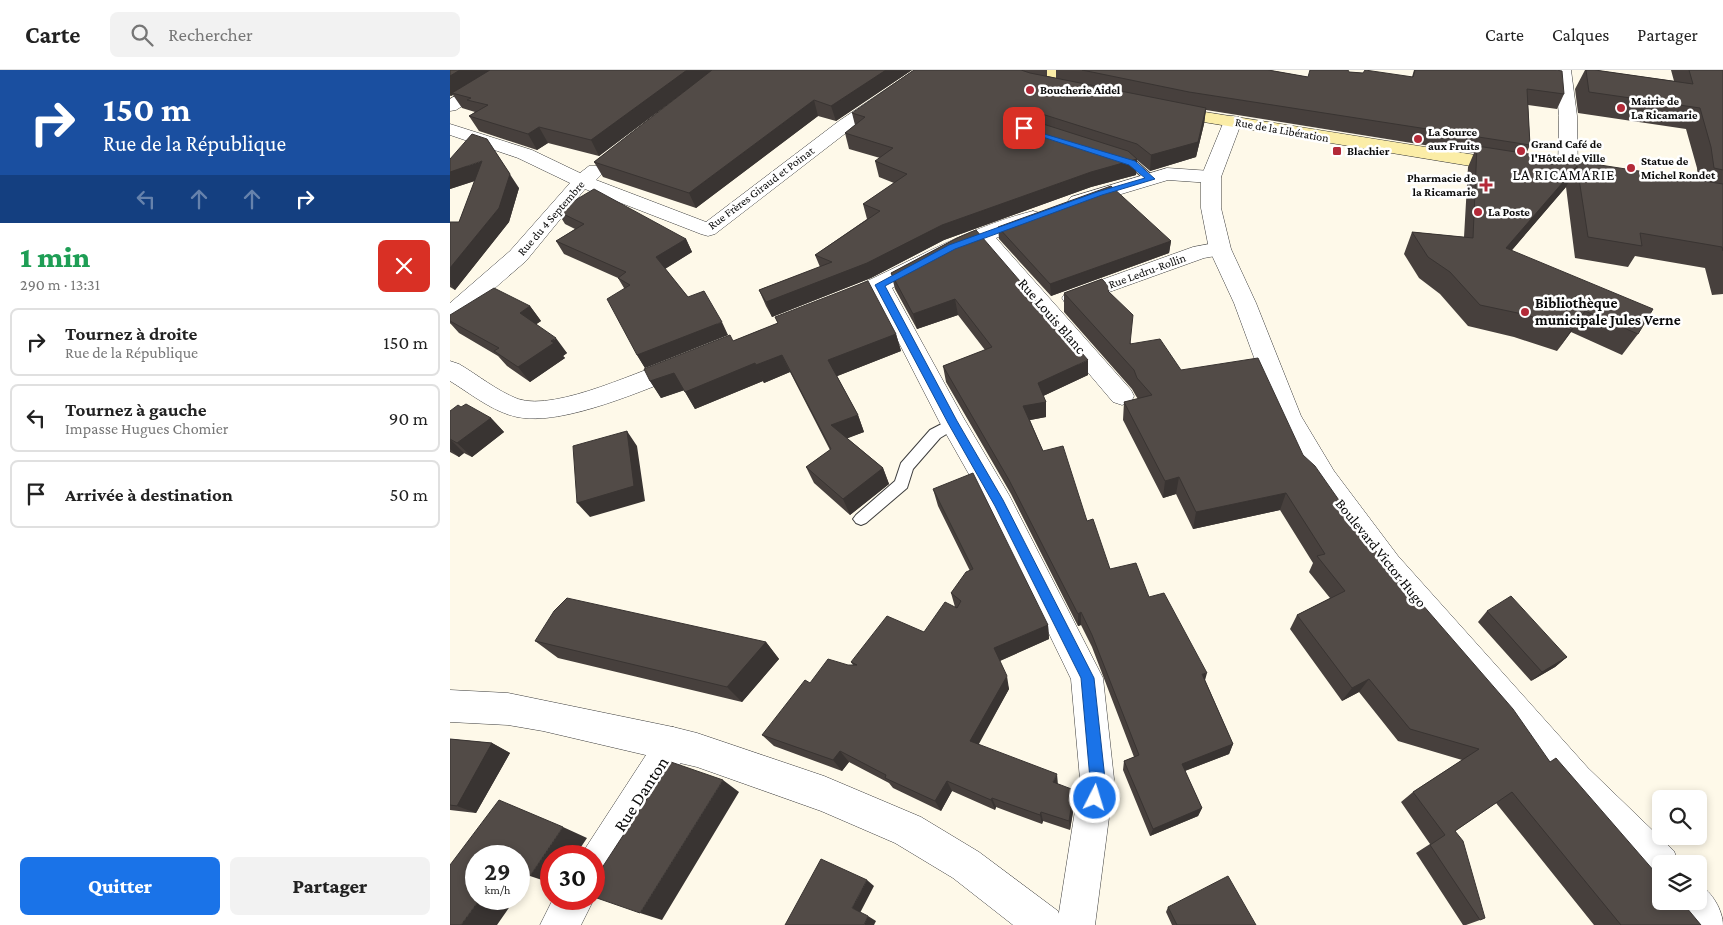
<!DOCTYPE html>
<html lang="fr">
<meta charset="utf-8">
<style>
:root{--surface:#fff;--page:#f2f2f2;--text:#222;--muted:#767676;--line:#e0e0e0;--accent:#1a73e8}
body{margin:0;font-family:"Crimson Pro",serif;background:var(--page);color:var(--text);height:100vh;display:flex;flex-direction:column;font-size:19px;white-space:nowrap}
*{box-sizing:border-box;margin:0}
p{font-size:16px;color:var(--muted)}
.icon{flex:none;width:28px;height:28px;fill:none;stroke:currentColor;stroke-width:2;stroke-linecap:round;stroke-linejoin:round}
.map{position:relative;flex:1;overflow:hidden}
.panel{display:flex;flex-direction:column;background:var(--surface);width:450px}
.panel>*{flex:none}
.top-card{background:#1a4fa0;color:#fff;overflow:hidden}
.controls{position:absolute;left:1202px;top:720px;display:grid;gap:10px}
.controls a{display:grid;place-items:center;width:55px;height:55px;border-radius:8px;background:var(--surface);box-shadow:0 2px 8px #0003;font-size:25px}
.speed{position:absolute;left:15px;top:775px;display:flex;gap:10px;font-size:25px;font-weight:700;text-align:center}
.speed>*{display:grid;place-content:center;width:65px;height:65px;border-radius:50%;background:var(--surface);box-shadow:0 2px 8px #0003;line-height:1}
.speed small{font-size:12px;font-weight:400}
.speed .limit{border:8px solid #d22;background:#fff;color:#111}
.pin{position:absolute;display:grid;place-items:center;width:42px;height:42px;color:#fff;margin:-21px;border-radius:10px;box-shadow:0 2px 8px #0006}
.me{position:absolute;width:55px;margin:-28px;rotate:5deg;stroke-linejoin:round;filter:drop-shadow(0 0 4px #0008)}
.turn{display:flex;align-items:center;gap:18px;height:105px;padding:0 20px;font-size:22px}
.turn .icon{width:65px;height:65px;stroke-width:2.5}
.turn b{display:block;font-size:35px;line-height:42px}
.lanes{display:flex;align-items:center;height:48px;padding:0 20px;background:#0003;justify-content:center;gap:25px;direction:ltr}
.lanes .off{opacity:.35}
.round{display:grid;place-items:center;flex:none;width:52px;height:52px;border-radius:8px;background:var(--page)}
.overview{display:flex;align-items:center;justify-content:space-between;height:85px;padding:0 20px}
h1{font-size:30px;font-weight:800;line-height:38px;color:#1e9e55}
.cta{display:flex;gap:10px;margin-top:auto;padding:10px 20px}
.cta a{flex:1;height:58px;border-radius:8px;background:var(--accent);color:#fff;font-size:20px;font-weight:800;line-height:58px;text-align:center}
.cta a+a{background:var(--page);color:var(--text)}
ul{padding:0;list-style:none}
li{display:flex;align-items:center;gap:15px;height:68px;margin:0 10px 8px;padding:0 10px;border:2px solid var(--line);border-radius:8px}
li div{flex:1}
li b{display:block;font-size:19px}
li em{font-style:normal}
header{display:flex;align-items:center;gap:30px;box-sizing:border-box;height:70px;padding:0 25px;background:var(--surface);border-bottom:1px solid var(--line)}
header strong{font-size:24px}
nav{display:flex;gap:28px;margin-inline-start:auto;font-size:18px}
.search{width:350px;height:45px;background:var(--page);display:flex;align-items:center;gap:12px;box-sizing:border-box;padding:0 18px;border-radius:8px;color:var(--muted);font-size:19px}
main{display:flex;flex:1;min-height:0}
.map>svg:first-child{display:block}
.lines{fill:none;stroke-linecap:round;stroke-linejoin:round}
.service-casing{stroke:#3d3d3d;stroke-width:2}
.minor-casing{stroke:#3d3d3d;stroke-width:1}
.tertiary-casing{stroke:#3d3d3d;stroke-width:1}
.secondary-casing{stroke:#2c2c2c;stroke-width:1}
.service{fill:#fff;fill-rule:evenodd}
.minor{fill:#fff;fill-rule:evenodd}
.tertiary{fill:#fff;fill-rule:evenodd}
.secondary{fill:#fbeda7;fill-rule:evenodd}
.wall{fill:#47403d}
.shaded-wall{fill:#393432}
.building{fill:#524b47;stroke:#393432}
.route{fill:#1a73e8;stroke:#114b97}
.poi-dot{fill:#b32a38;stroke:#fff;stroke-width:2}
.labels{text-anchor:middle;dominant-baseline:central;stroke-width:5;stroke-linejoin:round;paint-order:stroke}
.far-poi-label{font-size:12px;font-weight:bold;fill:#0a0a0a;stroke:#fff;text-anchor:start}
.far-street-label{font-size:12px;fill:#0a0a0a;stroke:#fff}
.far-quarter-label{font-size:15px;letter-spacing:1px;fill:#0a0a0a;stroke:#fff}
.poi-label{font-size:15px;font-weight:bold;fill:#0a0a0a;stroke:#fff;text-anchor:start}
.street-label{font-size:15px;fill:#0a0a0a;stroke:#fff}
.near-street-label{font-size:18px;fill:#0a0a0a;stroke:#fff}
</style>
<header>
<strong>Carte</strong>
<div class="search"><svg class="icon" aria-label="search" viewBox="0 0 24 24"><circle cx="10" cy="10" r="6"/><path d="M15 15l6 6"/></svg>Rechercher</div>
<nav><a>Carte</a><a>Calques</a><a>Partager</a></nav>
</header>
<main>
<section class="panel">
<div class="top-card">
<div class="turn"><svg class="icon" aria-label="right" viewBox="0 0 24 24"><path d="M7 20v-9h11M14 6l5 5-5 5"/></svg><div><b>150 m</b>Rue de la République</div></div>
<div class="lanes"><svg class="icon off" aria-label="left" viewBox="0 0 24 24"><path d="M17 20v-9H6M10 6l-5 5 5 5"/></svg><svg class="icon off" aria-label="ahead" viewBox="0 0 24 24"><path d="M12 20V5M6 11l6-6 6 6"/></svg><svg class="icon off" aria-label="ahead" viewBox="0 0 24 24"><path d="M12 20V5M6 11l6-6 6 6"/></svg><svg class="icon" aria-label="right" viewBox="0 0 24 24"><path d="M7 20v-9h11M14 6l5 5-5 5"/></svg></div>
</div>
<div class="overview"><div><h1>1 min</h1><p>290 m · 13:31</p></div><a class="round" style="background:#d93025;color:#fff"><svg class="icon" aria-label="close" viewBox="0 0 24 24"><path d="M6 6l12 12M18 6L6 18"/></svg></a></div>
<ul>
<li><svg class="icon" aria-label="right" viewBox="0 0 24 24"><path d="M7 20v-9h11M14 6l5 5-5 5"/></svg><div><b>Tournez à droite</b><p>Rue de la République</p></div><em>150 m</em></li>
<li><svg class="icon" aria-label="left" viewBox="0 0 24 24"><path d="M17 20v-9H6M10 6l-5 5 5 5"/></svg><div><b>Tournez à gauche</b><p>Impasse Hugues Chomier</p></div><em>90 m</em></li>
<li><svg class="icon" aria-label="arrive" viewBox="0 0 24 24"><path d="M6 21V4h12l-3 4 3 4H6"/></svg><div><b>Arrivée à destination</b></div><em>50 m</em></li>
</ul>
<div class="cta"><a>Quitter</a><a>Partager</a></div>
</section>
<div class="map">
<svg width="1273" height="855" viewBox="0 0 1273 855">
<rect width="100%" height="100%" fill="#fef9e9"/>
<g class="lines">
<defs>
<path id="service" d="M669 86 686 91 706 109 705 111H697L678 95 665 91V87Z
M503 348 510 353 508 357 490 368 463 399 457 418 416 453 411 455 406 453 403 449 406 445 445 411 451 393 480 360Z"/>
<path id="minor" d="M49 0H69L6 40 0 41V29Z
M465 0H484L401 59 265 164 258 166 251 164 135 119 76 191 8 250 0 253V233L60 181 120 113 68 88 0 65V54L82 80 130 103 139 96H153L156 100 146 110 256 152 389 51Z
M1105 0H1121L1127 46 1128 106 1125 110H1111L1108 106 1109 46Z
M717 98 761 101 768 103 771 107 768 111 761 113 718 110 628 137 621 135 618 131 621 127Z
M583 141 590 143 593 147 590 151 546 168 681 320 684 326 681 332 672 335 663 332 529 174 509 182 442 218 513 347 559 425 653 608 664 709 645 855H607L630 709 621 609 538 438 490 353 425 226 395 238 387 240 379 238 376 233 379 228C447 200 511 159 583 141Z
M770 172 777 174 781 179 777 184 754 188 623 235 615 233 612 228 615 223 743 177Z
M234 286 243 289 246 295 243 301C198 318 113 357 67 347 43 342 21 324 0 311V291L9 294C28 305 47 321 68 329 107 342 194 298 234 286Z
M223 657 235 662 240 674 235 686 157 811 144 816V786L131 785 211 662Z
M144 828V829L131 855H90L103 829Z"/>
<path id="tertiary" d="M783 46 789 47 792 51 771 107V138L781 179 806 233 851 346 884 401 948 486 1138 698 1224 781 1229 794H1211V812L1198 807 1114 722 928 504 864 417 826 347 784 233 759 179 751 138V107L774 51 777 47Z
M0 620 58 623 223 657 247 663 374 706 471 747 529 782 608 841 613 855H563L503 808 445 773 371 741 247 697 93 661 58 655 0 652Z
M1249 815C1262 821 1273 841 1273 855H1235L1222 831H1249Z"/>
<path id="secondary" d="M590 0H610L616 15 614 19H602L597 6Z
M717 36 1057 90 1064 92 1066 96 1064 100 1057 102 711 45 708 41 711 37Z"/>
</defs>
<use href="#service" class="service-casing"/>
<use href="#minor" class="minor-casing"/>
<use href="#tertiary" class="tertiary-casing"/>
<use href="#secondary" class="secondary-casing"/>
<use href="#service" class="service"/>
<use href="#minor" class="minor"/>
<use href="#tertiary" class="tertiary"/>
<use href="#secondary" class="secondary"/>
</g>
<path class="wall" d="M0 0H462L386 51 368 46 246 138 153 107 144 92 244 15 149 86 98 73 87 80 29 61 19 46 25 42 12 38 3 25 0 26Z
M572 0H597V6L606 8V0H818L858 7 899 2 962 7 964 0H1106L1114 24 1107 39 1078 35 1080 75 1076 84 1248 111 1247 98 1236 59 1128 43 1125 19 1135 0H1145L1224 11 1221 0H1273V224L1262 225 1255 198 1185 186 1178 197 1125 188 1116 117 1061 181 1188 264 1172 285 1121 262 1107 281 1064 267 1018 256 990 224 969 208 954 184 962 162 1014 167 1018 97 1024 83 756 40 754 54 746 87 700 101 687 90 686 105 641 117 494 170 421 208 322 247 316 236 309 220 370 197 365 185 417 149 413 134 444 113 429 107 425 91 430 88 399 79 395 63 405 55 402 43Z
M0 89 69 118 59 152 5 220 0 217V152H9L25 111 0 119Z
M107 141 236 169 242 182 215 199 238 227 278 265 195 298 187 285 174 218 168 208 114 184 106 171 125 159 115 154Z
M548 157 721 171 719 183 601 226 549 169Z
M507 168 638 305 593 326 596 332V347L580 350 593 381 637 451 660 499 699 527 755 610 783 674 779 684 735 701 752 738 748 746 700 766 673 700 674 691 684 687 642 577 631 555 628 556 561 424 496 312 493 296 535 280 508 245 467 259 445 219 441 203Z
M614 223 662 225 681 274 731 300 853 385 919 473 1100 692 1251 855H1144L1046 733 1005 761 1030 850 1016 855H1013L966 783 980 774 951 732 963 722 1012 690 948 671 909 622 892 631 840 559 847 545 880 528 859 502 863 493 830 440 743 459 726 424 713 428 673 350 674 332 688 329 686 326 682 319 614 242Z
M80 236 91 251 86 254 117 283 113 286 115 288 80 312 57 296 48 286 9 263 0 253V245Z
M325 247 446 264 451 281 387 306 408 345 414 362 397 368 433 398 439 414 400 445 364 413 356 397 380 380 340 302 314 313 313 311 245 339 234 320 211 328 200 311 283 271 328 253Z
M11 337 41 348 54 362 22 387 14 383 9 387 0 382V341Z
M483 419 598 555 599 569 550 591 559 619 528 674 608 714 625 730 620 760 593 751 592 754 546 737 545 740 502 721 491 741 443 718 439 713 399 692 392 701 324 676 312 665 360 613 398 595H403L401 592 474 562 505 537 501 523 520 501 488 436Z
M1037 541 1117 587 1105 597 1081 611 1028 552Z
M85 571 316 572 329 589 292 632 108 588Z
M0 669 42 673 60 683 26 743 0 740Z
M718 837 806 855H722L716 842Z"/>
<path class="shaded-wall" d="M10 0H45L2 23 3 25 1 26 0 24V6Z
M237 0H263L149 86 141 70Z
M436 0H462L386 51 381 36Z
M364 30 368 46 246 138 239 123Z
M756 38 754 54 746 87 700 101 701 85Z
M89 57 98 73 87 80 78 64Z
M37 69 69 118 59 152 5 220 0 213V198L49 138Z
M687 89 686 105 641 117 494 170 421 208 322 247 316 232 492 155 641 102Z
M32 91 42 105 0 119V102Z
M1127 96 1116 117 1045 200 1056 178Z
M236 169 242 182 213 200 206 187Z
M721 171 719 183 601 226 600 214Z
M505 229 508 245 467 259 463 244Z
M80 236 91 251 81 258 70 243Z
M1135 241 1121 262 1107 281 1121 260Z
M272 252 278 265 195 298 187 285Z
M446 264 451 281 385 307 378 290Z
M106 268 117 283 113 286 115 288 80 312 68 297Z
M332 285 340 302 314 313 306 295Z
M638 290V305L589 328 588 313Z
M305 293 313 311 245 339 235 322Z
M224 303 235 320 211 328 200 311Z
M596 332V347L575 351 573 336Z
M408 345 414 362 388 372 381 355Z
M41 348 54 362 22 387 7 373Z
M177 361 187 376 195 431 140 447 127 433Z
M0 369 14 383 9 387 0 379Z
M433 398 439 414 400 445 393 429Z
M729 407 726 424 713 428 715 411Z
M836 423 830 440 743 459 746 442Z
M631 542V555L628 556V544Z
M598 555 599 569 547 592 544 578Z
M316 572 329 589 292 632 277 617Z
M1117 587 1105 597 1081 611 1092 602Z
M757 603 754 614 752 604Z
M557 606 559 619 524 683 520 671Z
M919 609 909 622 892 631 902 618Z
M42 673 60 683 26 743 7 736Z
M783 674 779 684 729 703 732 694Z
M390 681 399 692 392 701 383 690Z
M607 704 608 715 603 712Z
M273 710 289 722 212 850 190 843Z
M497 711 502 721 491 741 485 731Z
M624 720 625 730 620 760 619 751Z
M542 728 546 737 545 740 541 730Z
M752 738 748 746 700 766 703 759Z
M591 742 593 751 592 754 590 745Z
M113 757 137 768 125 786H101V813L80 806Z
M417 810 424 816 410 843 402 838Z
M30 829H65L47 855H11Z
M418 846 426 851 424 855H414Z"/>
<path class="building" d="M0 0H10L0 6Z
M40 0H237L141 70 89 57 78 64 19 46 38 35 17 30 21 28 2 23Z
M262 0H436L381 36 364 30 239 123 144 92Z
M464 0H571L580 3 756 38 748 72 701 85 687 74 576 39H569L568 46 678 81 687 89 641 102 492 155 417 193 316 232 309 220 382 192 365 185 430 141 413 134 457 104 425 91 443 78 395 63 415 47 402 43Z
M632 0H818L858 7 860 0H898L899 2 913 3 915 0 963 7 965 0H1106L1112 1 1114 24 1077 19 1080 75 739 22Z
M1136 0H1145L1243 14 1239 0H1273V100L1264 98 1261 77 1250 38 1139 22Z
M22 64 37 69 60 104 49 138 0 198V152H9L32 91 0 102V89Z
M1027 76 1273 114V181L1272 177 1190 163 1192 176 1138 167 1127 96 1056 178 1203 239 1188 264 1135 241 1121 260 1077 245 1030 235 1000 202 978 187 962 162 1023 168Z
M661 116 721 171 600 214 548 157Z
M144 119 236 169 206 187 238 227 254 221 272 252 187 285 157 229 180 215 168 208 176 202 106 171 134 154 107 141Z
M526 160 638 290 588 313 596 332 573 336 593 381 613 376 637 451 643 449 660 499 686 493 699 527 714 523 757 603 752 604 783 674 732 694 752 738 703 759 674 691 689 685 642 565 631 542 628 544 559 410 493 296 542 277 505 229 463 244 441 203 507 168Z
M652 209 662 220 658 221 683 245 680 274 710 269 731 300 808 288 853 385 865 396 919 473 1063 639 1100 692 1106 688 1211 809V831H1231L1251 855H1171L1062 722 1005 761 1013 771 1035 848 1030 850 980 775 995 765 963 722 1029 679 960 659 919 609 902 618 847 545 895 521 867 486 875 484 836 423 746 442 729 407 715 411 674 332 702 325 687 308 684 300 614 223Z
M418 211 446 264 378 290 408 345 381 355 433 398 393 429 356 397 381 379 332 285 306 295 305 293 235 322 224 303 200 311 194 299 280 265 283 271 328 253 325 247Z
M44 218 80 236 70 243 106 268 101 271 104 273 68 297 44 281 49 278 0 251V245Z
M16 334 41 348 7 373 0 369V341L8 335 11 337Z
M177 361 184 416 127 433 123 376Z
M523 403 598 555 544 578 557 606 520 671 607 704 603 712 624 720 619 751 591 742 590 745 542 728 541 730 497 711 485 731 435 708 436 705 390 681 383 690 312 665 355 610 360 613 378 589 398 595H407L401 592 437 546 474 562 495 532 507 538 511 531 501 523 516 502 523 499 483 419Z
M1061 526 1117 587 1092 602 1037 541Z
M117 528 316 572 277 617 85 571 104 541Z
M0 669 42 673 7 736 0 735Z
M221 692 273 710 190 843 144 827V810Z
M49 730 113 757 80 806 69 802V786H26V829H30L11 855H0V795Z
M371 789 417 810 402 838 418 846 414 855H335Z
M778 806 806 855H727L718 837Z"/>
<path class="route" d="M571 57 685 91 705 109 652 125 505 179 435 216 507 351 553 430 644 608 655 709 650 734 645 736 640 734 637 728 640 709 631 608 545 436 498 353 425 215 499 175 647 122 695 108 679 95 571 60Z"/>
<g class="poi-dot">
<circle cx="580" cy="20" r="5"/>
<circle cx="1171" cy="38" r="5"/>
<circle cx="968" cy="69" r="5"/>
<rect x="882" y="76" width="10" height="10" rx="2.5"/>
<circle cx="1071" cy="81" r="5"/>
<circle cx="1181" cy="98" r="5"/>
<path d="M1033.5 107.5h5v5h5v5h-5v5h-5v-5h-5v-5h5z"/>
<circle cx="1028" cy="142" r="5"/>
<circle cx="1075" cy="242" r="5"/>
</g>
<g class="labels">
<g class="far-poi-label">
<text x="590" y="20">Boucherie Aidel</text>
<text x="1181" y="31">Mairie de<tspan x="1181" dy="14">La Ricamarie</tspan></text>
<text x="978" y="62">La Source<tspan x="978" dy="14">aux Fruits</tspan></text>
<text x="1081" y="74">Grand Café de<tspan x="1081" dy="14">l'Hôtel de Ville</tspan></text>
<text x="897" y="81">Blachier</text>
<text x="1191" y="91">Statue de<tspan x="1191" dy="14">Michel Rondet</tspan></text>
<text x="1026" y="108" text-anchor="end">Pharmacie de<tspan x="1026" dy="14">la Ricamarie</tspan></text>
<text x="1038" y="142">La Poste</text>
</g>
<g class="far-street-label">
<text transform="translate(832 60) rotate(10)">Rue de la Libération</text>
<text transform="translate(311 118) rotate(-37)">Rue Frères Giraud et Poinat</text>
<text transform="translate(101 148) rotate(-49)">Rue du 4 Septembre</text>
<text transform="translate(697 201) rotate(-20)">Rue Ledru-Rollin</text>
</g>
<g class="far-quarter-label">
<text x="1114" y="105">LA RICAMARIE</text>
</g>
<g class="poi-label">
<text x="1085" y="233">Bibliothèque<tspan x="1085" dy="17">municipale Jules Verne</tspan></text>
</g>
<g class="street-label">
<text transform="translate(602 246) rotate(49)">Rue Louis Blanc</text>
<text transform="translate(931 483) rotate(51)">Boulevard Victor Hugo</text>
</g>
<g class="near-street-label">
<text transform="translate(191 724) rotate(-57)">Rue Danton</text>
</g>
</g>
</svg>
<div class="controls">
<a><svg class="icon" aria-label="search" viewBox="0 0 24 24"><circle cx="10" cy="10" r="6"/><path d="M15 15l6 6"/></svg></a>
<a><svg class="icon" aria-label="layers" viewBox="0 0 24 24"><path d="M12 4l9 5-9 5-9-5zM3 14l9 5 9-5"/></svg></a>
</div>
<div class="speed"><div>29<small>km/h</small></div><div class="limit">30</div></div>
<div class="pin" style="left:574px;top:58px;background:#d93025"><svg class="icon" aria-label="arrive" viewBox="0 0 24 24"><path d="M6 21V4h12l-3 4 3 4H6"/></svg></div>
<svg class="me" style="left:645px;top:728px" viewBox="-20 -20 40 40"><circle r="17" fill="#1a73e8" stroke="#fff" stroke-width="3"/><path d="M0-11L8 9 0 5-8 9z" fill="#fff"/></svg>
</div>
</main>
